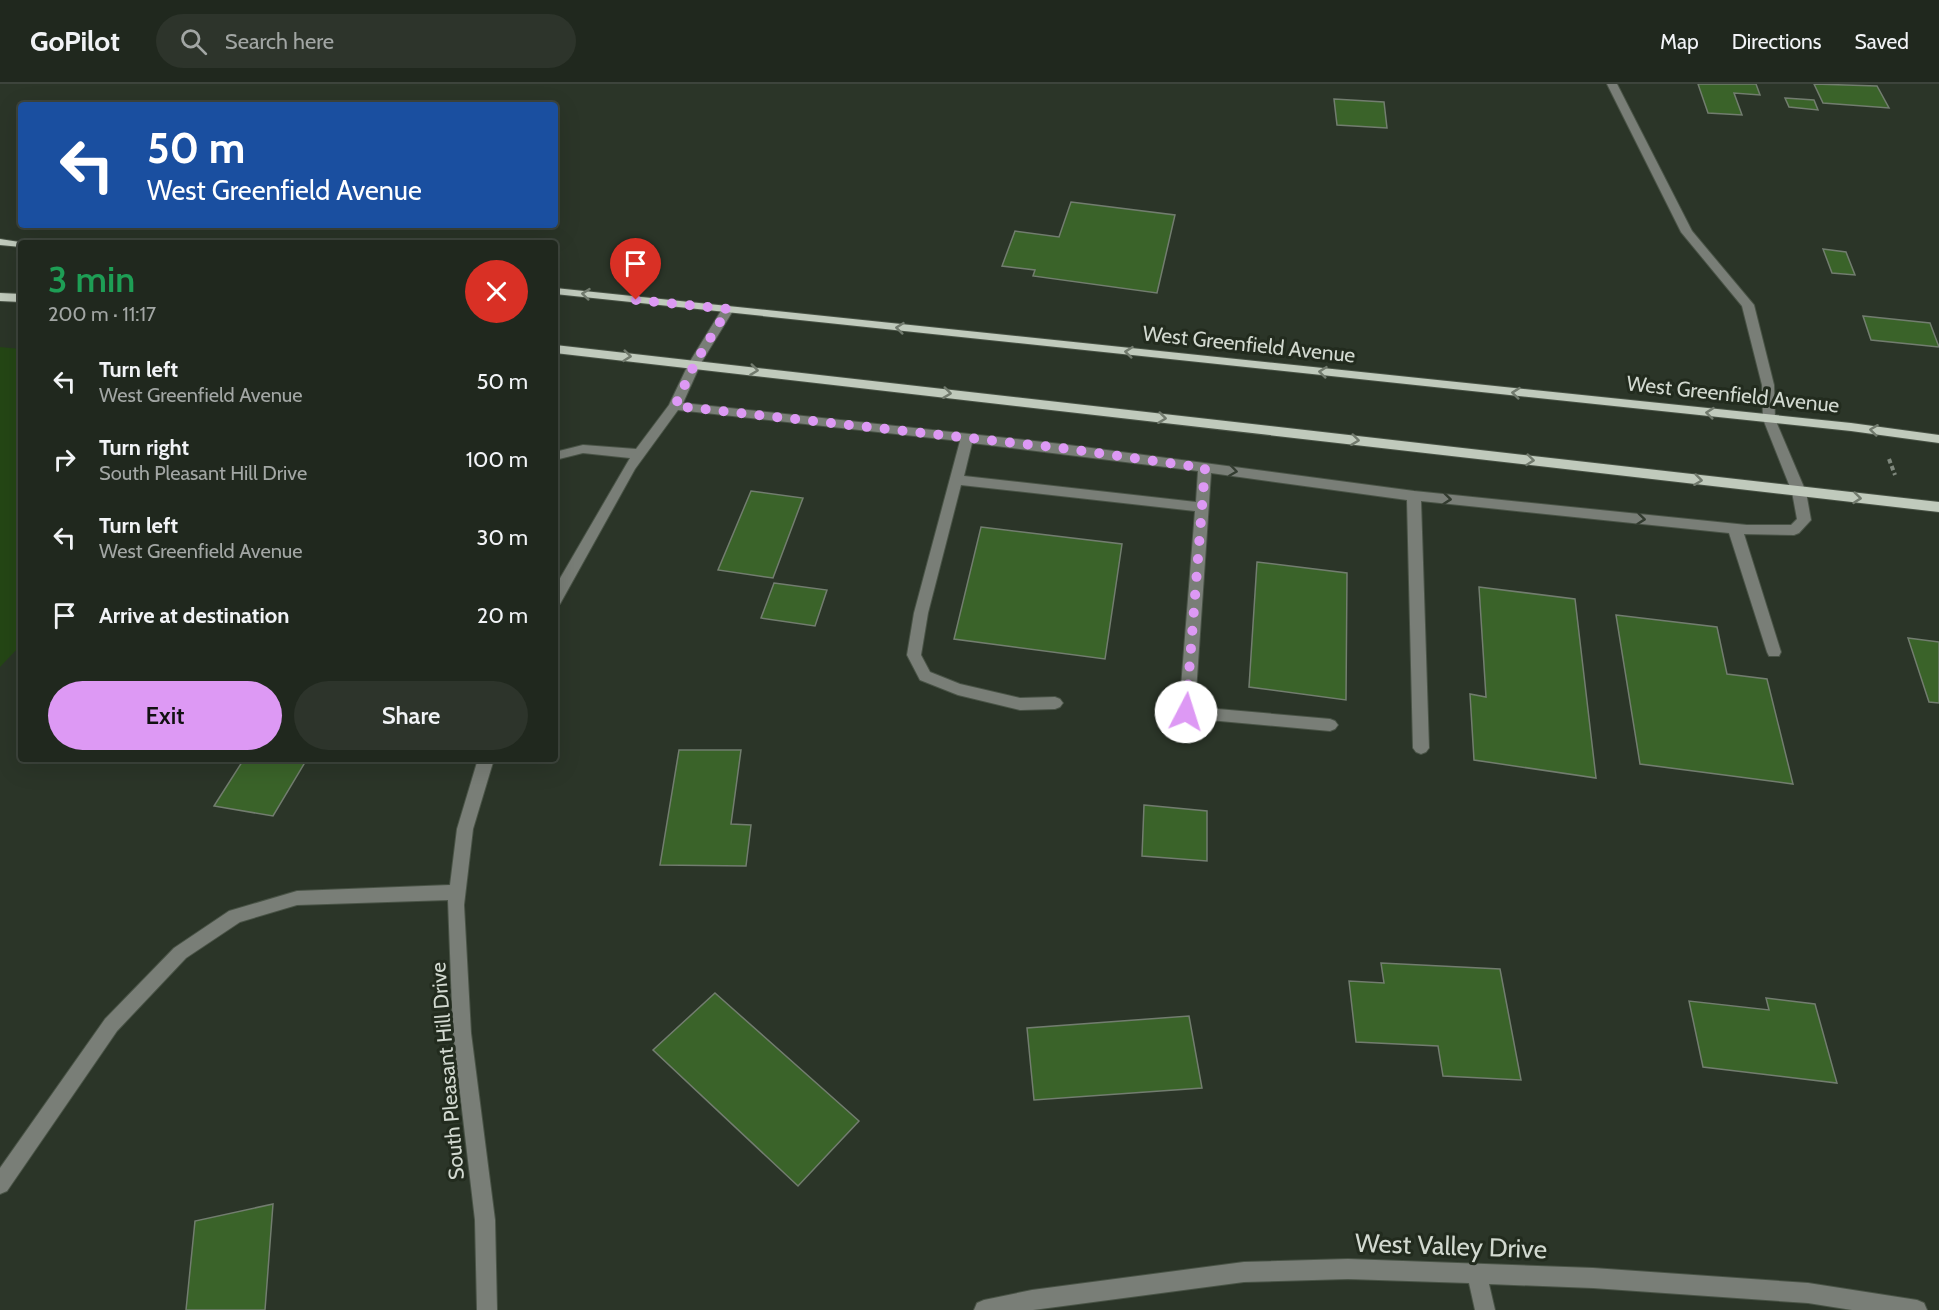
<!DOCTYPE html>
<meta charset="utf-8">
<style>
:root{--surface:#20281e;--page:#2d342b;--text:#f1f3f6;--muted:#a2a6a4;--line:#3d443c;--accent:#dd99f4}
body{margin:0;font-family:Cabin,sans-serif;background:var(--page);color:var(--text);height:100vh;display:flex;flex-direction:column;font-size:22px;white-space:nowrap}
*{box-sizing:border-box;margin:0}
p{font-size:20px;color:var(--muted)}
.icon{flex:none;width:33px;height:33px;fill:none;stroke:currentColor;stroke-width:2;stroke-linecap:round;stroke-linejoin:round}
.map{position:relative;flex:1;overflow:hidden}
.sheet{position:absolute;left:18px;top:156px;width:540px;height:522px;display:flex;flex-direction:column;background:var(--surface);border-radius:6px;box-shadow:0 6px 24px #0002,0 0 0 2px var(--line)}
.sheet>*{flex:none}
.hud{position:absolute;left:18px;top:18px;width:540px;height:126px;border-radius:6px;box-shadow:0 6px 24px #0002,0 0 0 2px var(--line);background:#1a4fa0;color:#fff;overflow:hidden}
.pin{position:absolute;display:grid;place-items:center;width:51px;height:51px;color:#fff;margin:-62px -26px;border-radius:50% 50% 50% 0;rotate:-45deg;box-shadow:0 0 6px #0007}
.pin .icon{rotate:45deg}
.me{position:absolute;width:66px;margin:-33px;rotate:5deg;stroke-linejoin:round;filter:drop-shadow(0 0 4px #0008)}
.turn{display:flex;align-items:center;gap:21px;height:126px;padding:0 30px;font-size:27px}
.turn .icon{width:78px;height:78px;stroke-width:2.5}
.turn b{display:block;font-size:42px;line-height:51px}
.round{display:grid;place-items:center;flex:none;width:63px;height:63px;border-radius:32px;background:var(--page)}
.summary{display:flex;align-items:center;justify-content:space-between;height:102px;padding:0 30px}
h1{font-size:36px;font-weight:600;line-height:45px;color:#1e9e55}
.button{display:flex;gap:12px;margin-top:auto;padding:12px 30px}
.button a{flex:1;height:69px;border-radius:36px;background:var(--accent);color:#111;font-size:24px;font-weight:600;line-height:69px;text-align:center}
.button a+a{background:var(--page);color:var(--text)}
ul{padding:0;list-style:none}
li{display:flex;align-items:center;gap:18px;height:78px;padding:0 30px}
li div{flex:1}
li b{display:block;font-size:22px}
li em{font-style:normal}
header{display:flex;align-items:center;gap:36px;box-sizing:border-box;height:84px;padding:0 30px;background:var(--surface);border-bottom:2px solid var(--line)}
header strong{font-size:28px}
nav{display:flex;gap:33px;margin-inline-start:auto;font-size:21px}
.search{width:420px;height:54px;background:var(--page);display:flex;align-items:center;gap:15px;box-sizing:border-box;padding:0 21px;border-radius:33px;color:var(--muted);font-size:22px}
.map>svg:first-child{display:block}
.green{fill:#244615}
.building{fill:#3a6329;stroke:#727d6f;stroke-width:1.5}
.lines{fill:none;stroke-linecap:round;stroke-linejoin:round}
.minor-casing{stroke:#495346;stroke-width:2}
.major-casing{stroke:#495346;stroke-width:2}
.path{stroke:#7f887d;stroke-width:4;stroke-dasharray:4.5 3;stroke-linecap:butt}
.minor{fill:#797e77;fill-rule:evenodd}
.major{fill:#c0cabc;fill-rule:evenodd}
.oneway{stroke:#717a6d}
.oneway2{stroke:#333c30}
.route{stroke:#dd99f4;stroke-width:10;stroke-dasharray:0 18}
.labels{text-anchor:middle;dominant-baseline:central;stroke-width:6;stroke-linejoin:round;paint-order:stroke}
.street-label{font-size:21px;fill:#d2d9d0;stroke:#222b1e}
.near-street-label{font-size:26px;fill:#d2d9d0;stroke:#222b1e}
</style>
<header>
<strong>GoPilot</strong>
<div class="search"><svg class="icon" aria-label="search" viewBox="0 0 24 24"><circle cx="10" cy="10" r="6"/><path d="M15 15l6 6"/></svg>Search here</div>
<nav><a>Map</a><a>Directions</a><a>Saved</a></nav>
</header>
<div class="map">
<svg width="1939" height="1226" viewBox="0 0 1939 1226">
<rect width="100%" height="100%" fill="#2b3528"/>
<path class="green" d="M0 263 21 265V561L0 583Z"/>
<path class="building" d="M1698 0H1756L1760 11 1734 9 1742 31 1708 29Z
M1814 0 1877 2 1889 24 1823 19Z
M1785 14 1814 16 1818 26 1789 23Z
M1334 15 1384 18 1387 44 1337 41Z
M1071 118 1175 131 1157 209 1033 192 1035 186 1002 182 1015 147 1059 153Z
M1823 165 1846 168 1855 191 1832 189Z
M1863 232 1930 239 1939 263 1871 256Z
M751 407 803 414 773 494 718 486Z
M981 443 1122 460 1105 575 954 555Z
M1257 478 1347 489 1346 616 1249 603Z
M774 499 827 506 815 542 761 534Z
M1479 503 1575 515 1596 694 1474 676 1470 610 1486 613Z
M1616 531 1717 543 1727 590 1767 595 1793 700 1640 680Z
M1908 554 1939 558V619L1929 618Z
M679 666H741L731 740 751 741 746 782 660 781Z
M244 675H307L273 732 214 722Z
M1144 721 1207 727V777L1142 772Z
M1381 879 1500 885 1521 996 1443 992 1438 962 1356 958 1349 897 1384 899Z
M715 909 859 1037 798 1102 653 966Z
M1766 914 1815 920 1837 999 1703 983 1689 917 1769 926Z
M1189 932 1202 1004 1034 1016 1027 944Z
M273 1120 265 1226H186L195 1137Z"/>
<g class="lines">
<defs>
<path id="minor" d="M1607 0H1617L1692 147 1754 221 1774 301 1775 335 1806 408 1811 436 1799 449 1794 451 1744 450 1781 568 1779 572H1769L1767 568 1729 449 1421 417 1429 664 1426 668 1421 670 1416 668 1413 664 1407 416 1211 389 1195 623 1330 635 1335 637 1338 641 1335 645 1330 647 1187 634 1182 632 1179 628 1195 427 961 401 928 529 921 571 930 588 960 600 1020 614 1055 613 1060 615 1063 619 1060 623 1055 625 1020 626 958 611 920 596 907 571 914 529 960 357 678 326 635 385 560 520 555 521V503L630 374 583 369 555 376V368L583 361 636 365 669 321 689 279 724 222 728 221 734 225 701 279 683 319 1061 360 1414 407 1747 441H1791L1797 435 1792 408 1763 335 1762 301 1742 222 1681 148ZM972 359 1198 387 1196 418 964 392Z
M478 675H494L473 745 464 821 471 949 495 1136 497 1226H477L475 1136 453 949 448 816 297 821 240 838 186 874 117 947 7 1107 0 1110V1084L105 935 174 864 229 827 297 807 450 801 457 745Z
M1348 1175 1593 1184 1808 1199 1917 1216 1924 1219 1927 1226H1852L1808 1219 1593 1204 1489 1200 1495 1226H1475L1469 1199 1348 1195 1244 1198 1033 1226H974L977 1219 984 1216 1032 1206 1244 1178Z"/>
<path id="major" d="M0 155 26 159H21V163L0 161Z
M555 204 1851 339 1939 351V359L1851 347 555 210Z
M0 209 21 210V218L0 217Z
M555 261 1939 418V428L555 269Z"/>
</defs>
<use href="#minor" class="minor-casing"/>
<use href="#major" class="major-casing"/>
<path class="path" d="M1889 375 1895 391"/>
<use href="#minor" class="minor"/>
<use href="#major" class="major"/>
</g>
<defs><path id="oneway-chevron" d="M-2-3.5L2.5 0L-2 3.5" fill="none" stroke-width="1.6" stroke-linecap="round" stroke-linejoin="round" transform="scale(1.5)"/></defs>
<g class="oneway">
<use href="#oneway-chevron" transform="translate(586 210) rotate(-174)"/>
<use href="#oneway-chevron" transform="translate(900 244) rotate(-174)"/>
<use href="#oneway-chevron" transform="translate(1129 268) rotate(-174)"/>
<use href="#oneway-chevron" transform="translate(627 272) rotate(6)"/>
<use href="#oneway-chevron" transform="translate(754 286) rotate(7)"/>
<use href="#oneway-chevron" transform="translate(1323 288) rotate(-174)"/>
<use href="#oneway-chevron" transform="translate(947 309) rotate(7)"/>
<use href="#oneway-chevron" transform="translate(1516 309) rotate(-174)"/>
<use href="#oneway-chevron" transform="translate(1710 329) rotate(-174)"/>
<use href="#oneway-chevron" transform="translate(1162 334) rotate(7)"/>
<use href="#oneway-chevron" transform="translate(1874 346) rotate(-173)"/>
<use href="#oneway-chevron" transform="translate(1355 356) rotate(7)"/>
<use href="#oneway-chevron" transform="translate(1530 376) rotate(6)"/>
<use href="#oneway-chevron" transform="translate(1698 396) rotate(7)"/>
<use href="#oneway-chevron" transform="translate(1857 414) rotate(6)"/>
</g>
<g class="oneway2">
<use href="#oneway-chevron" transform="translate(1233 387) rotate(8)"/>
<use href="#oneway-chevron" transform="translate(1447 415) rotate(6)"/>
<use href="#oneway-chevron" transform="translate(1641 435) rotate(6)"/>
</g>
<g class="lines">
<path class="route" d="M636 216 728 225 695 279 675 322 1061 364 1205 384 1186 628"/>
</g>
<g class="labels">
<g class="street-label">
<text transform="translate(1249 260) rotate(6)">West Greenfield Avenue</text>
<text transform="translate(1733 310) rotate(6)">West Greenfield Avenue</text>
<text transform="translate(447 987) rotate(-95)">South Pleasant Hill Drive</text>
</g>
<g class="near-street-label">
<text transform="translate(1451 1162) rotate(2)">West Valley Drive</text>
</g>
</g>
</svg>
<div class="pin" style="left:636px;top:216px;background:#d93025"><svg class="icon" aria-label="arrive" viewBox="0 0 24 24"><path d="M6 21V4h12l-3 4 3 4H6"/></svg></div>
<svg class="me" style="left:1186px;top:628px" viewBox="-20 -20 40 40"><circle r="19" fill="#fff"/><path d="M0-13L10 11 0 6-10 11z" fill="#dd99f4"/></svg>
<div class="hud">
<div class="turn"><svg class="icon" aria-label="left" viewBox="0 0 24 24"><path d="M17 20v-9H6M10 6l-5 5 5 5"/></svg><div><b>50 m</b>West Greenfield Avenue</div></div>
</div>
<section class="sheet">
<div class="summary"><div><h1>3 min</h1><p>200 m · 11:17</p></div><a class="round" style="background:#d93025;color:#fff"><svg class="icon" aria-label="close" viewBox="0 0 24 24"><path d="M6 6l12 12M18 6L6 18"/></svg></a></div>
<ul>
<li><svg class="icon" aria-label="left" viewBox="0 0 24 24"><path d="M17 20v-9H6M10 6l-5 5 5 5"/></svg><div><b>Turn left</b><p>West Greenfield Avenue</p></div><em>50 m</em></li>
<li><svg class="icon" aria-label="right" viewBox="0 0 24 24"><path d="M7 20v-9h11M14 6l5 5-5 5"/></svg><div><b>Turn right</b><p>South Pleasant Hill Drive</p></div><em>100 m</em></li>
<li><svg class="icon" aria-label="left" viewBox="0 0 24 24"><path d="M17 20v-9H6M10 6l-5 5 5 5"/></svg><div><b>Turn left</b><p>West Greenfield Avenue</p></div><em>30 m</em></li>
<li><svg class="icon" aria-label="arrive" viewBox="0 0 24 24"><path d="M6 21V4h12l-3 4 3 4H6"/></svg><div><b>Arrive at destination</b></div><em>20 m</em></li>
</ul>
<div class="button"><a>Exit</a><a>Share</a></div>
</section>
</div>
